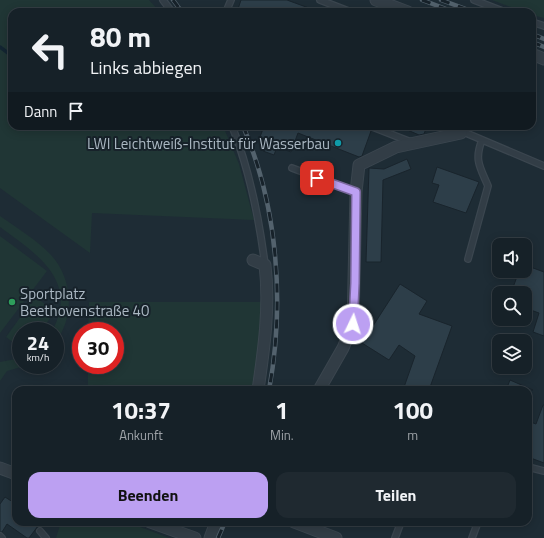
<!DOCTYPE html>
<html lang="de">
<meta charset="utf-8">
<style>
:root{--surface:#162128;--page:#1f2930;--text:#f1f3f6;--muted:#9ea3a8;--line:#353e45;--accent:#bca0f2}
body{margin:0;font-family:"Titillium Web",sans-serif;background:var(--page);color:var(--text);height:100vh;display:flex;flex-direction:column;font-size:15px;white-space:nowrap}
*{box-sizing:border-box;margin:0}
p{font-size:13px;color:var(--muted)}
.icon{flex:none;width:22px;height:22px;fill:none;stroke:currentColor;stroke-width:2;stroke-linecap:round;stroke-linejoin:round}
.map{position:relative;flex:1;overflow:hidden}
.details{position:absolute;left:12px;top:386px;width:520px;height:140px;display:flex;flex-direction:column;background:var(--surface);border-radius:12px;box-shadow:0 2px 10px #0003,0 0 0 1px var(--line)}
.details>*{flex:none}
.hud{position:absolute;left:8px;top:8px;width:528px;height:122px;border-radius:12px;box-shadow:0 2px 10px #0003,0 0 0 1px var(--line);background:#162128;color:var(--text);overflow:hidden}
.tools{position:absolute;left:492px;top:238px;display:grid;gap:8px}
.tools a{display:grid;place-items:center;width:40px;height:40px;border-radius:8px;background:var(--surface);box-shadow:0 2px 10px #0003,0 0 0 1px var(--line);font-size:20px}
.speed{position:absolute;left:12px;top:322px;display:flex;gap:8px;font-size:20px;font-weight:700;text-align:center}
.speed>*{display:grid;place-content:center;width:52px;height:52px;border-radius:50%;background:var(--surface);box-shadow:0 2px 10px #0003,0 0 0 1px var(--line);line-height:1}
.speed small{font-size:10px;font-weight:400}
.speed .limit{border:6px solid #d22;background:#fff;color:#111}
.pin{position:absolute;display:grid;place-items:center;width:34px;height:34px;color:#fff;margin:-17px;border-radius:8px;box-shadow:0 2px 6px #0006}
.me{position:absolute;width:44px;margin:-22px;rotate:4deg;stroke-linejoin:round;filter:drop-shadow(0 0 3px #0008)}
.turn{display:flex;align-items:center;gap:14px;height:84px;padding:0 16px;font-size:18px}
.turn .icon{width:52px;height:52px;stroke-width:2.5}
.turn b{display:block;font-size:28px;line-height:34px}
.then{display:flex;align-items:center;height:38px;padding:0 16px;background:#0003;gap:8px;font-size:15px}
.eta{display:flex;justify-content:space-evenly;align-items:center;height:68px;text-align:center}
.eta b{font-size:24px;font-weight:700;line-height:28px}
.button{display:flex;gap:8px;margin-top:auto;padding:8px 16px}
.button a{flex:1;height:46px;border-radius:12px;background:var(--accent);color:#111;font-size:16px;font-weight:700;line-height:46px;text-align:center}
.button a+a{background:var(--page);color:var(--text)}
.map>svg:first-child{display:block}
.green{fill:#203635}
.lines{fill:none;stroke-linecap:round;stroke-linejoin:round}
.stream{stroke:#132532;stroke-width:3.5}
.building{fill:#2d3e49;stroke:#19242c}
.service-casing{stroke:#3b464f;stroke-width:8}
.minor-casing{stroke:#3b464f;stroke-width:13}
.service{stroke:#323d46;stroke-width:5.5}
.minor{stroke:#323d46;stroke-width:11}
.rail-casing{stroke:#53626d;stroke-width:4.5}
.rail{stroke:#17222a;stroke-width:3;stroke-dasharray:9;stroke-linecap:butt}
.route-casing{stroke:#7a689d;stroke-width:10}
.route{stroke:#bca0f2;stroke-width:7}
.culture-dot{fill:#0f9aa8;stroke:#17222a;stroke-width:1.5}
.leisure-dot{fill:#2e9e5b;stroke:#17222a;stroke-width:1.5}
.labels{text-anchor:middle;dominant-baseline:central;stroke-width:4;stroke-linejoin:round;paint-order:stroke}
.poi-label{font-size:15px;fill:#abb8c3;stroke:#17222a;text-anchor:end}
</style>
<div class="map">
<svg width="544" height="538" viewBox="0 0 544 538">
<rect width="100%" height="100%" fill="#1e2c35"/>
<path class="green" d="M0 0H149L160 12H12V126H223L239 164 254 220 92 213 90 253 0 188Z
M492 0H544V18L532 15V12H524Z
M0 216C17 228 37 240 51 255 73 279 75 317 55 343V331H52C80 280 35 253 0 227Z
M0 236 47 271 0 333Z
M35 297 55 311 41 331H21V348L6 337Z
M89 302H264L256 390H88V365H115V331H88Z
M21 358V365H28L7 371 0 381V362Z
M61 522H127L169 538H56Z"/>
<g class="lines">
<path class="stream" d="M0 47 12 56"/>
</g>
<path class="building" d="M241 0H287L317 11 237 12Z
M264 126H350L361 130 362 126H366L367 129 371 131 362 156 359 157 298 133 291 152 277 147 274 155 263 151 266 143 259 140Z
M398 126H427L424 134 419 135Z
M407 159 411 169 383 180 381 262H366L369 168 384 169Z
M437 167 479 182 466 213 433 202 439 185 432 183Z
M525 265 544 272V336L533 332 539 313 525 308V293H511L519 271H525Z
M400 284 427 301 419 314 452 326 429 390H403L415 356 399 345 389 360 362 343Z
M510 380 533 390H506Z
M543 405H544V463L528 457V421L536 424Z
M5 497 16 504V522H41L29 538H27L7 524 2 532H0V504Z"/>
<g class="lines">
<defs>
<path id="service" d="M163 0 172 12
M320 0 351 12
M474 0 505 12
M226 12 231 0
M532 22 544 26
M232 126C250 171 259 218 265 265
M370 126 411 142
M464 126 461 133H466L544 166
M292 168 356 192
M468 259 488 186C480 167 474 160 482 140
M528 467 544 471
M40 531 46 538
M0 536 2 538
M395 538 401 522
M472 538 478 522"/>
<path id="minor" d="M376 0 408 12
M532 54 544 59
M253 260 265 265C270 306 264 349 258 390
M319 390 343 348 353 324 356 192 359 165 396 147 461 133
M0 468 16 474
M150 522 195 538
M294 522 336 538
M210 538 216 522"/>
</defs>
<use href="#service" class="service-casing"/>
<use href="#minor" class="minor-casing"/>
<use href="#service" class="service"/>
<use href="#minor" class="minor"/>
<defs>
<path id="rail" d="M173 0 182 12
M422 0 454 12
M441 0 474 12
M532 34 544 39
M532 42 544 47
M243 126C278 207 285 304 269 390
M218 538 225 522"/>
</defs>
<use href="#rail" class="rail-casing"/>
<use href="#rail" class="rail"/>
</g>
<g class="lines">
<defs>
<path id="route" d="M317 178 356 192 355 283 353 324"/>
</defs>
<use href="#route" class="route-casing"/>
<use href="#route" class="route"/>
</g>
<circle class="culture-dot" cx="338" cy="143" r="4"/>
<circle class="leisure-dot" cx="12" cy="302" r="4"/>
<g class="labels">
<g class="poi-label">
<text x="330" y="143">LWI Leichtweiß-Institut für Wasserbau</text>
<text x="20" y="293" text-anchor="start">Sportplatz<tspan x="20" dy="17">Beethovenstraße 40</tspan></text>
</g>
</g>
</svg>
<div class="tools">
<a><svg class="icon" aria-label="sound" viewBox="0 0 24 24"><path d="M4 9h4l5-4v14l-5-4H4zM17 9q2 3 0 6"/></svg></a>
<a><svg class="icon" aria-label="search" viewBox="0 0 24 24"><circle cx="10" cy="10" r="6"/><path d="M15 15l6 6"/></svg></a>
<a><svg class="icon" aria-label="layers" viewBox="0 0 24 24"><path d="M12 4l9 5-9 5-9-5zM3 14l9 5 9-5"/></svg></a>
</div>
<div class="speed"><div>24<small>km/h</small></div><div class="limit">30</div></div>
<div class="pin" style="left:317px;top:178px;background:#d93025"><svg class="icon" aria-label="arrive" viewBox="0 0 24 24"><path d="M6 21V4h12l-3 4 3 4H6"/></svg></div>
<svg class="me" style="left:353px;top:324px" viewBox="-20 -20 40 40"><circle r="17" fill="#bca0f2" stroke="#fff" stroke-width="3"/><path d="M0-11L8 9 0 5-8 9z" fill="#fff"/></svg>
<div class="hud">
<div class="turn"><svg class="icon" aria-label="left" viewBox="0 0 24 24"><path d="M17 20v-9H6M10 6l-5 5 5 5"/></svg><div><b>80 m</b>Links abbiegen</div></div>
<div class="then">Dann<svg class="icon" aria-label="arrive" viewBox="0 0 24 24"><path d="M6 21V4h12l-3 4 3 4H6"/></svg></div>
</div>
<section class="details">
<div class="eta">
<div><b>10:37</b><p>Ankunft</p></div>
<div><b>1</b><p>Min.</p></div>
<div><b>100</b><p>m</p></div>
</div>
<div class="button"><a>Beenden</a><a>Teilen</a></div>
</section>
</div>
